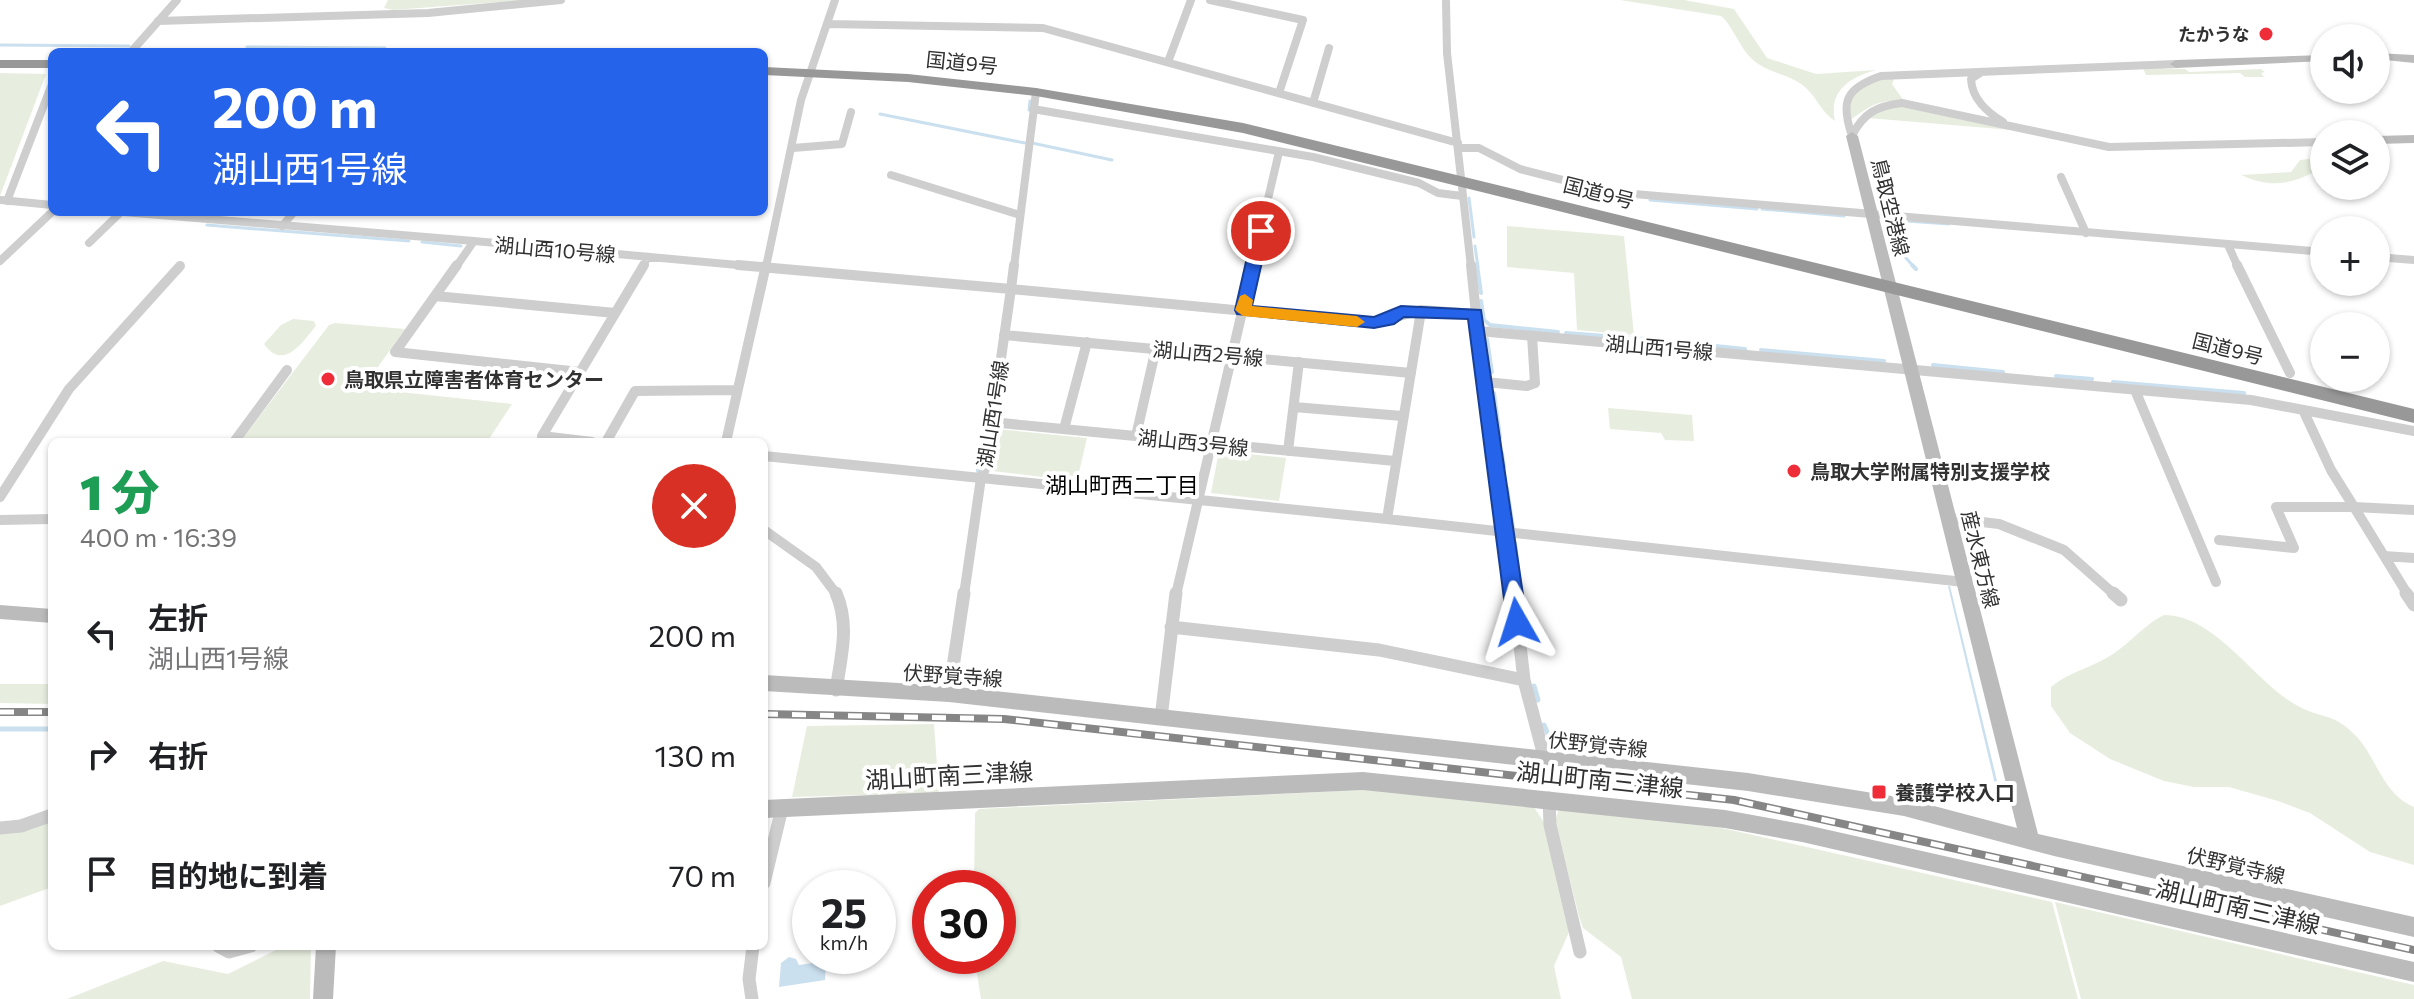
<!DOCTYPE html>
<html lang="ja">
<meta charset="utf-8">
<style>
:root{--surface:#fff;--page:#f2f2f2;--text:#202124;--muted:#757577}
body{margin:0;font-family:Commissioner,"Noto Sans JP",sans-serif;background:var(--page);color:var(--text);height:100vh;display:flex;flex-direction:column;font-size:30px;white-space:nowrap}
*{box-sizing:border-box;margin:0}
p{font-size:26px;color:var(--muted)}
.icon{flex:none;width:44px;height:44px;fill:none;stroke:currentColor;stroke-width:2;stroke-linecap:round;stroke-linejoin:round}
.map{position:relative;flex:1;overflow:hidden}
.side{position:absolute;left:48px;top:438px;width:720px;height:512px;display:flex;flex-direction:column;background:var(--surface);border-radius:12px;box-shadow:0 2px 6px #0004}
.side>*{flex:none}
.top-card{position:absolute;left:48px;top:48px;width:720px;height:168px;border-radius:12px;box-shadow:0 2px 6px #0004;background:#2563eb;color:#fff;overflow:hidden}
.controls{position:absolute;left:2310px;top:24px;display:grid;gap:16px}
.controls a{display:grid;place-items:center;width:80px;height:80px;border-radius:50%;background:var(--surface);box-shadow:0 2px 6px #0004;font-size:40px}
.speed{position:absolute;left:792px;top:870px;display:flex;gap:16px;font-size:40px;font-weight:700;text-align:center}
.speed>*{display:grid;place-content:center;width:104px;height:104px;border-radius:50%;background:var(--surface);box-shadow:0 2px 6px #0004;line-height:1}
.speed small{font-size:20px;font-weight:400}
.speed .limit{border:12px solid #d22;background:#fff;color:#111}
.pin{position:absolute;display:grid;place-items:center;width:68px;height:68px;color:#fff;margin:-34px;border:4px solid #fff;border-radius:50%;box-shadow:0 2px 8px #0007}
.me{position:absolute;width:88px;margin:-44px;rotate:354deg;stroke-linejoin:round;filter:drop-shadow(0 0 6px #0008)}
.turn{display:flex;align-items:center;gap:28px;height:168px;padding:0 32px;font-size:36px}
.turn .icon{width:104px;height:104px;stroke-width:2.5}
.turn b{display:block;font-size:56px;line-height:68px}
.round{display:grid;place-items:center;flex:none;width:84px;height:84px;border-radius:42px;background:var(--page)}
.overview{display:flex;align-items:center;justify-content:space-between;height:136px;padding:0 32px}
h1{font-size:48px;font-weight:800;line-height:60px;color:#1e9e55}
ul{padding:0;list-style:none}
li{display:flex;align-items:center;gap:24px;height:120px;padding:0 32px}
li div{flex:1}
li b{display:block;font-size:30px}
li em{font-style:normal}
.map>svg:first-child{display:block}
.green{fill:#e7eedf}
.water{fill:#cbe0ef}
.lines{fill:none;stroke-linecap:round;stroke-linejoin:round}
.stream-far2{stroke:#cbe0ef;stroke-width:3}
.stream-far1{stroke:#cbe0ef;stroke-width:4}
.stream{stroke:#cbe0ef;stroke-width:5}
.street-far2{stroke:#cecece;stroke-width:8}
.street-far1{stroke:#cecece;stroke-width:10}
.street{stroke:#cecece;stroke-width:13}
.secondary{fill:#bbb;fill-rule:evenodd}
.highway{fill:#989898;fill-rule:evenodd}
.rail-casing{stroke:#868686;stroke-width:8}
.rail{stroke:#fff;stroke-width:5;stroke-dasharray:14;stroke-linecap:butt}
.route{fill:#2563eb;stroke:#184099;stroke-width:2}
.slow{fill:#f59e0b}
.poi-dot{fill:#ee2d39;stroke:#fff;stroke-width:3}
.labels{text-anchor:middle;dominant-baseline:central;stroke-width:8;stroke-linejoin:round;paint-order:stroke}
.far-poi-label{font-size:18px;font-weight:bold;fill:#313131;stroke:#fff;text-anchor:end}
.street-label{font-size:20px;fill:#313131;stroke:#fff}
.poi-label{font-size:20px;font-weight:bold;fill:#313131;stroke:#fff;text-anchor:start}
.neighbourhood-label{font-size:22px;fill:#000;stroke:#fff}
.near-street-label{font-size:24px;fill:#313131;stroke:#fff}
</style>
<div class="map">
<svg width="2414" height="999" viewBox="0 0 2414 999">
<rect width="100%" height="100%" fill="#fff"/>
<path class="green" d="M388 0H527L393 10 384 8Z
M1620 0H1684L1734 9 1767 58 1816 74 1876 70C1850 77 1828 91 1835 121 1821 112 1818 99 1806 88 1790 73 1766 74 1750 57 1740 47 1730 22 1721 16Z
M2143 68 2185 69 2189 72 2261 69 2265 72 2261 73 2264 77H2245L2240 73 2146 75Z
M0 73 46 74 0 196Z
M1895 77 1892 84 1904 101C1876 99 1868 108 1850 120 1849 84 1863 83 1895 77Z
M1897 106 2012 130 1868 118V115Z
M2324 157V167C2294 183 2275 190 2241 175L2291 172 2300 160Z
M1507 226 1624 236 1634 335 1577 330 1574 273 1507 267Z
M293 319 314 321 316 326C303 341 284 372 264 344L281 325Z
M335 323 405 329 363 388 512 404 487 442H240L329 325Z
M1608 408 1692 415 1694 441 1665 440 1661 433 1610 429Z
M997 429 1087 438 1077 481 992 471Z
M1219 451 1286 458 1279 501 1211 493Z
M2164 615C2216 615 2255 683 2298 706 2321 719 2334 712 2357 737 2377 759 2383 794 2414 807V865L2370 852 2310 813 2278 801 2229 787H2194L2164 781 2110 759 2070 733 2051 706V687C2070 671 2092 668 2113 654 2130 643 2145 624 2164 615Z
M0 684H52V704L0 703Z
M934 724 939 793 792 797 807 726Z
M1380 789 1533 806 1544 822 1569 932 1554 966 1561 999H981L974 956H998V888H974L975 813 979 809Z
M1559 808 1722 828 2052 902 2078 999H1632L1621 957 1583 928 1579 916 1555 822Z
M52 821V887L0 906V834L29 830Z
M2055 902 2414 985V999H2081Z
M284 946H311L310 999H67L163 961 228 974Z"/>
<path class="water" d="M1948 586H1950L1997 781 1996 799 1989 804 1986 802 1993 797 1994 780Z
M789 957 796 959 799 965 826 961 825 980 779 987 781 963Z"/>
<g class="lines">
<path class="stream-far2" d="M0 45 129 46
M247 47 385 48
M1029 110 1030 101
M880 114 1025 143
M1032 143 1112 160
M1622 197 1636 199
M1469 198 1474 237
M1650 200 1757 209
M1762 209 1844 216
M63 212 69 213
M207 225 409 241
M1893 228 1892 220 1949 224
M1896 239 1899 250 1914 267
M422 242 461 246
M1475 246 1478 267"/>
<path class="stream-far1" d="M1477 265 1481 293
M1912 265 1916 269
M1481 301 1484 320 1490 325 1558 332
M1566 333 1658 340
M1487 339 1492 372
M1674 342 1692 343
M1706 345 1745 349
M1761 350 1884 361
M1933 365 2003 372
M2056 376 2092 379
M2113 382 2244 393
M1494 393 1500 437
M1502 453 1504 467
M978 471 980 453
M1507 488 1513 528
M1515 543 1521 595"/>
<path class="stream" d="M1521 593 1522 599
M1523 608 1524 628
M1534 686 1538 700
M1544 725 1548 734
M0 729H52"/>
<path class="street-far2" d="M1210 0 1303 20 1279 93
M1446 2 1447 53 1471 267
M158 21 428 13 561 0
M829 24 1043 28 1458 143
M131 52 177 0
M1168 62 1191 0
M1982 72 1971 79C1972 99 1987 112 2003 122
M1313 103 1329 48
M1033 109 1313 157 1419 183 1438 193 1462 196
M1852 136C1863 113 1877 106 1902 103L2109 147 2324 142
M1852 136C1840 101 1846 88 1881 76L2176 64
M793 148 842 144 851 112
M1459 148H1479L1520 169 1610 192 2324 252
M891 175 1020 215
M2061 177 2086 233
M1 200 52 205
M7 201 52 84
M123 212 474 241
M282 226 294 212
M89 243 121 212
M2228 245 2238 267
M2376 257 2414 260
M0 261 52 212
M456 267 474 241 760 267
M642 267 648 257
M766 267 801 100 835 0
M1014 267 1036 92
M1252 267 1279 152"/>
<path class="street-far1" d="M457 265 395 352 580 372
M738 265 1011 289 1014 265
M1471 265 1476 314
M2237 265 2290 373
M435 296 615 313
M1421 311 1387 519 981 478 985 469 1011 289 1374 323 1421 310 1476 314 1478 331 2251 400 2414 431
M1478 331 1514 595
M1004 335 1411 373
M1486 382 1527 386 1535 383 1532 336
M2135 390 2216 582
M1294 407 1402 416
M2303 410 2331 470 2354 507 2414 510
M991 422 1395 461
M1064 429 1087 342
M1136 436 1156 348
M234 442 287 370
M592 442 542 436 644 265
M606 442 635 391 737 390
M726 442 766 265
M1288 451 1299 362
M764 456 981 478 964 595
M0 497 69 389 180 266
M1948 518 1999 524 2064 550 2115 595
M1387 519 1964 582
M0 520 52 519
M764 530 816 567 837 595
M2219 540 2294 548 2276 507H2354L2408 595
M2384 556 2414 558
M1176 595 1253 265"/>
<path class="street" d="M1514 593 1524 680 1545 760
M2113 593 2121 600
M2406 593 2414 605
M1171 627 1379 650 1524 680
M836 690C841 657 850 625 836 593
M949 694 964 593
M1161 718 1176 593
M1549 798 1550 825 1580 952
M0 828 21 826 52 815
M764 883 782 808
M218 946 229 952 251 946
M752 999 749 979 753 946"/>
<path class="secondary" d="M2376 53 2414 55V63L2376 59Z
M2324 55V61L2176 68 2170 64 2176 60Z
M1852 132 1858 136 2038 834 2414 917V937L2054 856 1904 816 1748 791 949 702 764 691V675L949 686 1748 773 1904 798 2017 828 1846 136Z
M2414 135V143L2376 144V136Z
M0 605 52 609V623L0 619Z
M1363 772 1725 810 1802 824 2414 962V982L1802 842 1725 828 1363 790 764 818V800Z
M316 946H336L333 999H313Z"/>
<path class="highway" d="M0 60H52V68H0Z
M764 67 908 74 1036 88 1243 123 2414 409V423L1243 133 1036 96 908 82 764 75Z"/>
<defs>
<path id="rail" d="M0 712H52
M764 714 1004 719 1734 800 2414 950"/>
</defs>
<use href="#rail" class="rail-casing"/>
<use href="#rail" class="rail"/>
</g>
<path class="route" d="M1261 226 1269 231 1252 306 1374 317 1401 306 1481 310 1527 622 1524 628H1510L1507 622 1468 319 1404 317 1394 324 1374 328 1237 314 1235 310 1253 231Z"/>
<path class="slow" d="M1245 294 1253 300 1252 306 1357 316 1365 322 1357 327 1243 316 1235 310 1240 296Z"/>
<g class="poi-dot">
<circle cx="2266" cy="34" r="8"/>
<circle cx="328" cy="379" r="8"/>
<circle cx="1794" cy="471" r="8"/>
<rect x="1871" y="784" width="16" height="16" rx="4"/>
</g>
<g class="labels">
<g class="far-poi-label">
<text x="2250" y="34">たかうな</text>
</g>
<g class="street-label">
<text transform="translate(962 62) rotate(6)">国道9号</text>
<text transform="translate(1599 192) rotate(14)">国道9号</text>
<text transform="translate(1891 207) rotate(76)">鳥取空港線</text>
<text transform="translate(555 249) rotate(5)">湖山西10号線</text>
<text transform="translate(1659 347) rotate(5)">湖山西1号線</text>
<text transform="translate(2228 348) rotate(14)">国道9号</text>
<text transform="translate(1208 353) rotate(5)">湖山西2号線</text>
<text transform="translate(992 414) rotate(-81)">湖山西1号線</text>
<text transform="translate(1193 442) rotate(6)">湖山西3号線</text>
<text transform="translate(1981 559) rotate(76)">産水東方線</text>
<text transform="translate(953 675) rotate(4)">伏野覚寺線</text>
<text transform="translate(1598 744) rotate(6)">伏野覚寺線</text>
<text transform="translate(2236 865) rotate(13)">伏野覚寺線</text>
</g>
<g class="poi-label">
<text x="344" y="379">鳥取県立障害者体育センター</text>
<text x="1810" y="471">鳥取大学附属特別支援学校</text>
<text x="1895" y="792">養護学校入口</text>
</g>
<g class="neighbourhood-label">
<text x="1122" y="484">湖山町西二丁目</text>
</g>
<g class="near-street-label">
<text transform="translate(949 775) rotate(-3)">湖山町南三津線</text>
<text transform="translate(1600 779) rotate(6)">湖山町南三津線</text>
<text transform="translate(2238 906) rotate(13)">湖山町南三津線</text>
</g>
</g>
</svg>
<div class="controls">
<a><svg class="icon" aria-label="sound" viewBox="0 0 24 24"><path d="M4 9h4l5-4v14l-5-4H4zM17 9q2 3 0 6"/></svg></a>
<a><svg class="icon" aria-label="layers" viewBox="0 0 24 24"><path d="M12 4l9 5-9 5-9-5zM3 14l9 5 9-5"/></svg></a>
<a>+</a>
<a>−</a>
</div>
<div class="speed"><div>25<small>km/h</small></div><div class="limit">30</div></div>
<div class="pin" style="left:1261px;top:231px;background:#d93025"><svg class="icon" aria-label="arrive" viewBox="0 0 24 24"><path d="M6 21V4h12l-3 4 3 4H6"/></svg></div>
<svg class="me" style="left:1517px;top:622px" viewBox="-20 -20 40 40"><path d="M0-17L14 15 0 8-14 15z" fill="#2563eb" stroke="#fff" stroke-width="4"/></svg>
<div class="top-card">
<div class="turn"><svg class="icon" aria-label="left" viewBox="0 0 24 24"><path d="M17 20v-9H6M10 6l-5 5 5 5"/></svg><div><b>200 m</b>湖山西1号線</div></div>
</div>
<section class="side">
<div class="overview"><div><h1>1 分</h1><p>400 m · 16:39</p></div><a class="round" style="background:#d93025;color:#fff"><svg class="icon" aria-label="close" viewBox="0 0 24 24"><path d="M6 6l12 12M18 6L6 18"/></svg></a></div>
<ul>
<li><svg class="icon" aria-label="left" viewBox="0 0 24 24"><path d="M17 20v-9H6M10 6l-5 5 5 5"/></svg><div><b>左折</b><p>湖山西1号線</p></div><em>200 m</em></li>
<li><svg class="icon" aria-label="right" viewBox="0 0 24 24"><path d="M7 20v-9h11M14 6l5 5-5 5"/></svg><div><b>右折</b></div><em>130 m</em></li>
<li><svg class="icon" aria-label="arrive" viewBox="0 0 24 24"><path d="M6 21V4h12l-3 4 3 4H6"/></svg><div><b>目的地に到着</b></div><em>70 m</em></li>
</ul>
</section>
</div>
